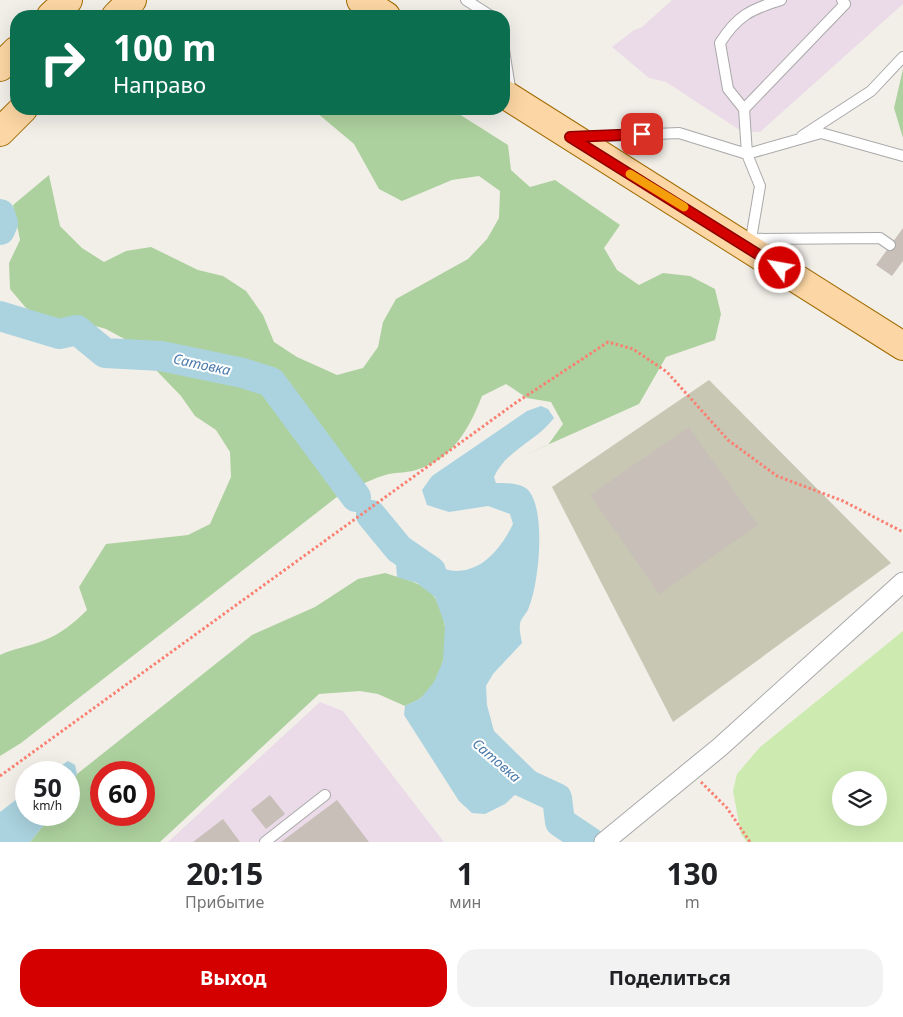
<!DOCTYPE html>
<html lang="ru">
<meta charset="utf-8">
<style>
:root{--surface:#fff;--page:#f2f2f2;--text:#202124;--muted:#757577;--accent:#d40000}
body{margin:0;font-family:"Noto Sans",sans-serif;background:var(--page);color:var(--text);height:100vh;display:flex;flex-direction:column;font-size:19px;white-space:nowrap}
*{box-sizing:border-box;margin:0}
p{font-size:16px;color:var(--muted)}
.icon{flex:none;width:28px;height:28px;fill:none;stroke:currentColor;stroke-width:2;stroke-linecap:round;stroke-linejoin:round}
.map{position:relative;height:842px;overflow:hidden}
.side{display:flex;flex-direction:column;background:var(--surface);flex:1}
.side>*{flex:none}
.hud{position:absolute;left:10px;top:10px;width:500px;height:105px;border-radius:20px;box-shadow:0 5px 20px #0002;background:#0b6e4f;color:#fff;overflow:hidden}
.buttons{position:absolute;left:832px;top:771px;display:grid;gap:10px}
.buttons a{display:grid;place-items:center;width:55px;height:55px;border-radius:50%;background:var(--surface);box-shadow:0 5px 20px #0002;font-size:25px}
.speed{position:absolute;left:15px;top:761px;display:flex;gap:10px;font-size:25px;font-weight:700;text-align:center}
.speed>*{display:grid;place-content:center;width:65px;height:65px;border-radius:50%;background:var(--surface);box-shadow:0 5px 20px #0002;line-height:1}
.speed small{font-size:12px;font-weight:400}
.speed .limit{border:8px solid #d22;background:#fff;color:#111}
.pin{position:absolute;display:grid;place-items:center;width:42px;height:42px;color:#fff;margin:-21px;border-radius:10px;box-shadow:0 2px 8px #0006}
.me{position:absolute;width:55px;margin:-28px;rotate:302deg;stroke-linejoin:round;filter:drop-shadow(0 0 4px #0008)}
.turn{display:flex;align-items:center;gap:18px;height:105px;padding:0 20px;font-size:22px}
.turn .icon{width:65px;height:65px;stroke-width:2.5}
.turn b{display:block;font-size:35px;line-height:42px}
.eta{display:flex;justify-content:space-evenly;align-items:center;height:85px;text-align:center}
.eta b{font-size:30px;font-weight:700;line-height:35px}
.button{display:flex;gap:10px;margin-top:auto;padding:10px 20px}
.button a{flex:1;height:58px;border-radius:20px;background:var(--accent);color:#fff;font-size:20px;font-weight:700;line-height:58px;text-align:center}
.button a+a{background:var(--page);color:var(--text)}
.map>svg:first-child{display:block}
.industrial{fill:#ebdbe8}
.construction{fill:#c7c7b4}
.grass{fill:#cdebb0;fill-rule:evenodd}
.forest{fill:#add19e;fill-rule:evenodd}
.water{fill:#aad3df}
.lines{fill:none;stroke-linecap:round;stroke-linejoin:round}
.river{stroke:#aad3df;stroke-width:30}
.building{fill:#c7bfb8}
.service-casing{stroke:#a9a9a9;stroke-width:12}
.minor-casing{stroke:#a9a9a9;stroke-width:21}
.primary-casing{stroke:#a06b00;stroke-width:30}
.path{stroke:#fa8072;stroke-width:3;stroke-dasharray:2.5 2.5;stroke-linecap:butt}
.service{stroke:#fff;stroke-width:10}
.minor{stroke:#fff;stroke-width:19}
.primary{stroke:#fcd6a4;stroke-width:28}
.route-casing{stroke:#8a0000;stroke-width:12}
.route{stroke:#d40000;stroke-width:9}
.slow{stroke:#f59e0b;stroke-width:9}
.labels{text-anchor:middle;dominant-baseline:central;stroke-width:4;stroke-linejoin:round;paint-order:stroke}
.water-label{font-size:14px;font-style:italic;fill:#4a7aab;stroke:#fff}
</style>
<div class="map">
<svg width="903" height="842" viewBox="0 0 903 842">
<rect width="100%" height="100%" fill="#f2efe9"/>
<path class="industrial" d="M672 0H903V4L760 132 741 131 666 82 649 78 612 47 634 30 642 27Z
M320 702 343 711 444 842H168Z"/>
<path class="construction" d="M709 380 891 563 673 722 552 487Z"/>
<path class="grass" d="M903 631V842H747L741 834 733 791 737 774 760 747ZM841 780H879V818H841Z"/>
<path class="forest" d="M903 69V138L894 108Z
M316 109H451L508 145 511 170 530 187 555 180 620 225 604 248 617 270 639 285 663 273 690 276 715 289 721 314 715 340 666 357 639 404 525 455 548 445 563 424 551 402 527 398 506 384 482 396C469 429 453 459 416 470 407 473 398 472 389 474 373 478 357 487 342 493L21 743 0 756V655C15 648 31 646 45 640 62 633 74 623 87 610L79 587 106 544 188 535 210 524 231 477 230 452 216 430 195 416 181 396 128 341 106 329 81 322 49 321 26 308 10 289 9 263 20 240 13 205 49 175 60 226 82 248 104 262 126 251 151 247 198 270 223 276 246 291 263 315 274 342 297 357 337 375 363 368 378 347 383 322 396 299 468 259 487 239 499 218 500 191 479 176 452 180 402 201 379 189 354 144 316 112Z
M385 573C401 578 426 583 435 598 453 626 448 675 422 697 417 701 410 703 405 706L378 694 360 691 319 694 160 842H30L52 815H69V788L77 774 252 635 315 607 358 579ZM101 772H144V815H101Z"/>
<path class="water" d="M541 406 548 409 554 418C537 441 506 450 494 477L496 483C506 483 522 483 529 491 546 512 539 583 529 607 527 614 521 617 520 624 519 630 521 637 522 643L493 674 486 686 487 705 494 731 541 777 540 783 518 792 505 804 485 814 472 813 459 801 404 715 405 706 421 698 434 682 443 661 445 625 435 597 417 583 397 577 396 563 399 549C415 550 423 560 437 566 473 583 499 553 513 524L510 514 488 506 449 512 427 505 422 490 432 476 527 411Z
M68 761 75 765 77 774 69 788V772H51Z
M26 792V815H52L30 842H0V812Z"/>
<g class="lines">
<path class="river" d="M0 214 3 223 0 230
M0 316 59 334 77 330 105 353 161 356 243 373 271 382 356 497
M371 515 399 549 431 571
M498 764 516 779 557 798 560 822 590 842"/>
</g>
<path class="building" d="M903 228V261L892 276 876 265Z
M689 427 758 525 659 594 590 495Z
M270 795 285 814 266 829 251 810Z
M337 800 369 842H281Z
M223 819 240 842H193Z"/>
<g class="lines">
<defs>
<path id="service" d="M466 0 491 16
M781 0C751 9 737 16 720 43L728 89 744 109 747 154 821 133 903 156
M504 50 511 94
M744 109 845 4 842 0
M802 136 871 91 903 57
M585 137 679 133 747 154 760 186 751 239
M746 239 880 238 890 245
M265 842 325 795"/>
<path id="minor" d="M604 842 720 747 903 582"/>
<path id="primary" d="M361 0 386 16
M51 16 68 0
M116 16 132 0
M0 67 16 51
M504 94 903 346
M0 132 23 109"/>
</defs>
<use href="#service" class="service-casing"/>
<use href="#minor" class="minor-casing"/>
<use href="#primary" class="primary-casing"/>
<path class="path" d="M0 776 514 404 608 342 633 349 667 372 728 440 777 476 843 501 903 532
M701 782 727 808 750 842"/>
<use href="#service" class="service"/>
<use href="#minor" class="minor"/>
<use href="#primary" class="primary"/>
</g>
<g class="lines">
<defs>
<path id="route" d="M642 134 570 137 780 268"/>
</defs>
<use href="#route" class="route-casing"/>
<use href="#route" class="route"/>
<path class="slow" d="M630 174 684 207"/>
</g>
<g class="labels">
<g class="water-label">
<text transform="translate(202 364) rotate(12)">Сатовка</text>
<text transform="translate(497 760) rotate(41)">Сатовка</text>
</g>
</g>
</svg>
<div class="buttons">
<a><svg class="icon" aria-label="layers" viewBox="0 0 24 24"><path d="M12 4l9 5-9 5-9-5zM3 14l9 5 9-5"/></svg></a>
</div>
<div class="speed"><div>50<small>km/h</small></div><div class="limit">60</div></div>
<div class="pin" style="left:642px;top:134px;background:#d93025"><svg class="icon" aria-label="arrive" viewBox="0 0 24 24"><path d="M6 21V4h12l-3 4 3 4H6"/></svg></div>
<svg class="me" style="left:780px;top:268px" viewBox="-20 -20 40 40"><circle r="17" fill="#d40000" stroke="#fff" stroke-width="3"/><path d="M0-11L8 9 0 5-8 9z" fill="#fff"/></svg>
<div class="hud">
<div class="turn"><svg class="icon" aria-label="right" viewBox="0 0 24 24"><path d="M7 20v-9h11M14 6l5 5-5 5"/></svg><div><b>100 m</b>Направо</div></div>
</div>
</div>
<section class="side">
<div class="eta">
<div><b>20:15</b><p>Прибытие</p></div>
<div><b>1</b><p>мин</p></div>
<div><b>130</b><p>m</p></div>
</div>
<div class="button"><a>Выход</a><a>Поделиться</a></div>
</section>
